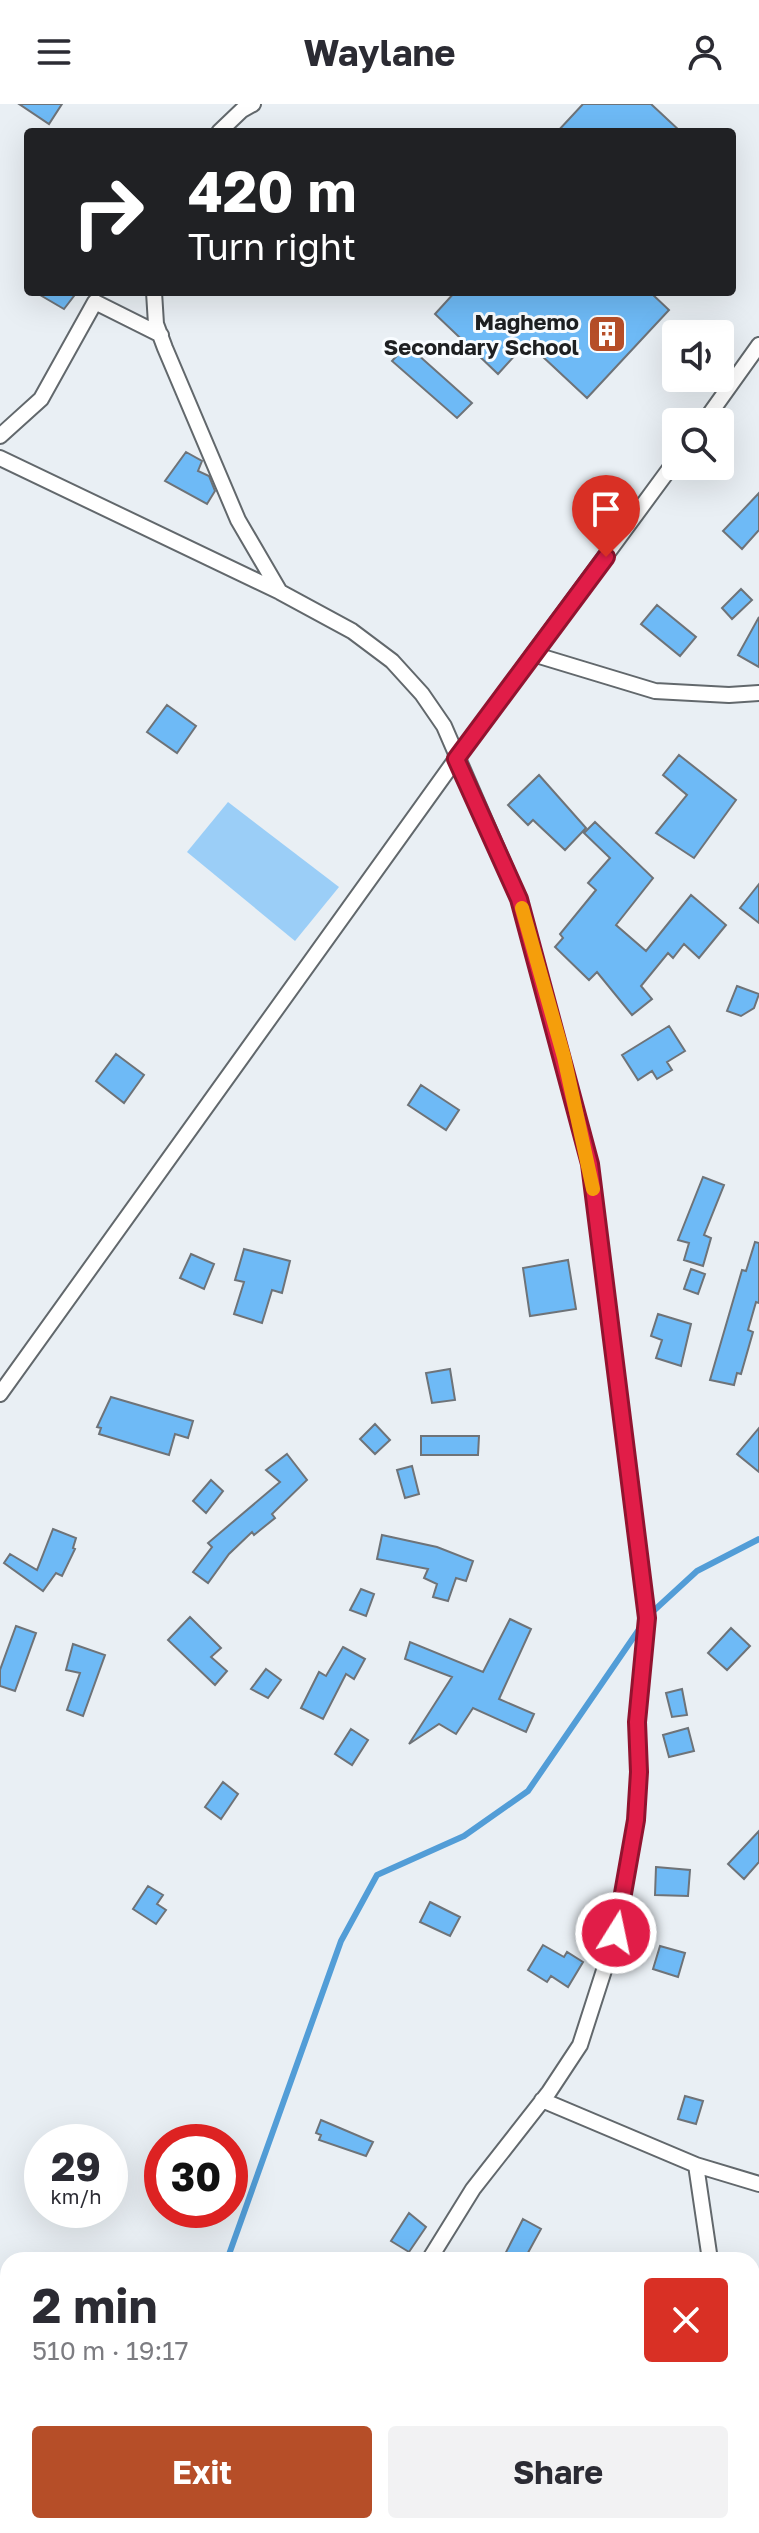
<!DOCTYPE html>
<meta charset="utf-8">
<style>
:root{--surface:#fff;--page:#f2f2f3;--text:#2b2b33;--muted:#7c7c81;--accent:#b64e28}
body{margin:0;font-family:"Golos Text",sans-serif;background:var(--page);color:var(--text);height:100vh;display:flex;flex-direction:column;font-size:30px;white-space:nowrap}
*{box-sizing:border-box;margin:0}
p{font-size:26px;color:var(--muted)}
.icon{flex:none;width:44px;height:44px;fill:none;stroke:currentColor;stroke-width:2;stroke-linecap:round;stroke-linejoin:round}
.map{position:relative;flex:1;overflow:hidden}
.details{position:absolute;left:0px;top:2148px;width:760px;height:282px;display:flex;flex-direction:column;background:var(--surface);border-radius:24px 24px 0 0;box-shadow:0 8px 32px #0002}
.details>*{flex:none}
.top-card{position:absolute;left:24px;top:24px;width:712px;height:168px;border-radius:8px;box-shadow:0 8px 32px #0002;background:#202124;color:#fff;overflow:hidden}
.fabs{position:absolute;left:662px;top:216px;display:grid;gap:16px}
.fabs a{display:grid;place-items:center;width:72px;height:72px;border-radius:8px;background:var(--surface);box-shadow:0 8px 32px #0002;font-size:40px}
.speed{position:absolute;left:24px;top:2020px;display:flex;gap:16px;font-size:40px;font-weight:700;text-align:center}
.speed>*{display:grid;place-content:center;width:104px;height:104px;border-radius:50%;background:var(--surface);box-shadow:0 8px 32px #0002;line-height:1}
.speed small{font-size:20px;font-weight:400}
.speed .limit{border:12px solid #d22;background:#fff;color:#111}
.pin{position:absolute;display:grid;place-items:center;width:68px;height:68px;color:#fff;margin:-82px -34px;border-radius:50% 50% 50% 0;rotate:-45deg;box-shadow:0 0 8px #0007}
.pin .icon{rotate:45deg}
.me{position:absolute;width:88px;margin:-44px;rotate:10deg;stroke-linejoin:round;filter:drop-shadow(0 0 6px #0008)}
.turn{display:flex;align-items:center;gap:28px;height:168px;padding:0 32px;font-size:36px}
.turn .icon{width:104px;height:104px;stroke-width:2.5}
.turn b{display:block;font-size:56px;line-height:68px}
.round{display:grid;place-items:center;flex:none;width:84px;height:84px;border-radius:8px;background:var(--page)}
.headline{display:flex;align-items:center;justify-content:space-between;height:136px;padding:0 32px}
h1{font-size:48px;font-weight:700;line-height:60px}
.cta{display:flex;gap:16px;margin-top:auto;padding:16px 32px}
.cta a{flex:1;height:92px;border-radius:8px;background:var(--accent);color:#fff;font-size:32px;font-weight:700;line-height:92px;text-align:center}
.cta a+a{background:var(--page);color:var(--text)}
header{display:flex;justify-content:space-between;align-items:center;height:104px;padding:0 32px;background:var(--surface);font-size:36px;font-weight:700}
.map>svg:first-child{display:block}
.green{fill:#9bcef7}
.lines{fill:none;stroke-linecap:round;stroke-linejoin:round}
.stream{stroke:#529dd7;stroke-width:6}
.building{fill:#6ebaf6;stroke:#6e7378;stroke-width:2}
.street-casing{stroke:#62686c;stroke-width:18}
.street{stroke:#fff;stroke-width:14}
.route-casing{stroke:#92132f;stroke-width:20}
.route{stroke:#e11d48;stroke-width:14}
.slow{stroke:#f59e0b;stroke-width:14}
.labels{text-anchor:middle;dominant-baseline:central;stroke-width:6;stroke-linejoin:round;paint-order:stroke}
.poi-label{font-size:22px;font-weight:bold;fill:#1e2022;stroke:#f8fcff;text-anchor:end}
</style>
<header><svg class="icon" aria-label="menu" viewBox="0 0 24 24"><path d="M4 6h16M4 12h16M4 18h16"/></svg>Waylane<svg class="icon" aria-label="person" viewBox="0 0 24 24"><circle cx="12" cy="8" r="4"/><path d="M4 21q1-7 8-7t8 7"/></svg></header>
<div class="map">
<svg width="759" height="2429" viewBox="0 0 759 2429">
<rect width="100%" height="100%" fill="#e9eff4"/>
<path class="green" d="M228 698 339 783 295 837 187 748Z"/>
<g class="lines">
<path class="stream" d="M648 1512 697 1467 759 1435
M227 2156 341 1837 377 1771 464 1732 528 1687 642 1521
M212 2429 217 2422"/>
</g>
<path class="building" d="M19 0H62L49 20Z
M583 0H651L681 28H557Z
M35 188H77L64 205Z
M455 188H650L669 206 587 294 527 238 498 270 435 210Z
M407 241 472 299 457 314 392 257Z
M186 348 202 357 198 367 209 372 215 387 207 400 165 377Z
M759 389V426L742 445 723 427Z
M741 485 752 496 732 515 722 504Z
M657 501 696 533 680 552 641 520Z
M759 513V563L738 551Z
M167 601 196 622 177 649 147 628Z
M679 651 736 696 694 754 656 729 687 691 663 671Z
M539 671 586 724 565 746 533 716 528 721 508 701Z
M595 718 653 774 616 821 646 847 691 791 726 821 699 854 684 840 673 854 668 849 641 882 652 895 632 911 597 868 589 876 555 843 563 834 560 830 596 786 588 779 610 754 584 729Z
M759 780V819L740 804Z
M737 882 759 890 754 904 741 912 727 907Z
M669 922 685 947 667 958 672 966 657 975 652 967 638 976 622 951Z
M116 950 144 971 124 999 96 977Z
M421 981 459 1006 446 1026 408 1001Z
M703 1073 724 1081 704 1131 711 1134 703 1162 684 1156 689 1139 678 1136Z
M755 1138 759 1139V1199L756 1198 748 1226 753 1228 741 1270 737 1269 734 1281 710 1276 742 1166 746 1167Z
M244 1145 290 1157 282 1189 272 1186 262 1219 234 1210 244 1178 235 1176Z
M191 1150 214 1160 204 1185 180 1174Z
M568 1156 576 1205 530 1212 523 1164Z
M691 1165 705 1170 698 1190 684 1185Z
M658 1210 691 1220 681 1262 656 1254 662 1236 651 1232Z
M450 1265 455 1296 432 1299 426 1269Z
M111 1293 193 1317 188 1334 175 1330 169 1351 99 1330 101 1324 97 1323Z
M375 1320 390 1336 375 1350 360 1335Z
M759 1324V1368L737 1350Z
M421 1332H479L478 1351H421Z
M287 1350 307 1376 272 1410 275 1414 254 1431 252 1428 229 1450 208 1479 193 1468 212 1443 208 1439 280 1378 266 1366Z
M412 1362 419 1390 405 1394 397 1366Z
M211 1376 223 1387 206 1409 193 1397Z
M53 1425 76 1434 73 1444 75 1445 62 1472 56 1469 43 1487 4 1459 10 1450 37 1466Z
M382 1431 437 1443 473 1457 466 1477 456 1474 448 1497 433 1493 437 1480 424 1474 428 1465 377 1455Z
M361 1485 374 1490 366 1512 350 1506Z
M190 1513 221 1544 211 1553 227 1567 215 1581 168 1536Z
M510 1515 531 1525 499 1595 534 1610 526 1628 473 1604 456 1630 439 1620 409 1640 452 1573 405 1555 410 1538 483 1568Z
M16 1522 36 1529 15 1587 0 1582V1566Z
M731 1524 750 1542 727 1566 708 1549Z
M73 1540 105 1551 83 1612 67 1606 80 1569 66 1566Z
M343 1543 365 1555 354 1575 346 1570 323 1615 301 1604 319 1568 326 1572Z
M266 1565 281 1576 268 1594 251 1585Z
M682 1585 687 1611 672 1613 666 1589Z
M688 1624 694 1647 669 1653 663 1631Z
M351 1625 368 1636 352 1661 335 1650Z
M223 1678 238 1690 221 1715 205 1703Z
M759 1727V1758L744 1775 728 1760Z
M656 1763 690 1766 688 1792 655 1791Z
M148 1782 163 1791 157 1800 166 1806 156 1820 133 1805Z
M430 1798 460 1813 450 1832 420 1818Z
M543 1841 564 1853 567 1848 583 1858 568 1883 551 1872 547 1878 528 1866Z
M660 1842 685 1849 678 1873 653 1865Z
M685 1992 703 1997 696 2020 678 2015Z
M321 2016 373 2038 366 2052 319 2036 321 2031 316 2029Z
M409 2109 426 2123 409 2148 391 2137Z
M523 2115 541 2125 524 2156H502Z"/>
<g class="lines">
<defs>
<path id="street" d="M219 28 242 6 253 0
M154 188 156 220 165 244 238 416 280 488
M704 318 759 241
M0 332 41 295 95 198 161 231
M0 354 280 488 352 527 392 557 422 590 444 622 519 795 590 1060 647 1514 637 1618 639 1668 636 1716 616 1829 580 1941 549 1988 473 2085 429 2156
M536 551 655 587 729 591 759 589
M0 1290 456 655 676 356
M542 1996 696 2061 710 2156
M696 2061 759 2080
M335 2422 336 2429
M747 2422 748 2429"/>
</defs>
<use href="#street" class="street-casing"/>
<use href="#street" class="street"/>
</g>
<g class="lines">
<defs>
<path id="route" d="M606 453 456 655 519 795 590 1060 647 1514 637 1618 639 1668 636 1716 616 1829"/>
</defs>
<use href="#route" class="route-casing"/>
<use href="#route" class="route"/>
<path class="slow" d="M522 804 564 953 593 1085"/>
</g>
<defs>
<symbol id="building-square" viewBox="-11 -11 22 22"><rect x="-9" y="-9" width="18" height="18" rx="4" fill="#b64e28" stroke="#f8fcff"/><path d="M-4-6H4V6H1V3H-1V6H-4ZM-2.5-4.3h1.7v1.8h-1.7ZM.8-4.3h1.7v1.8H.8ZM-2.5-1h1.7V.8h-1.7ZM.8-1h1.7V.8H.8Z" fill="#fff"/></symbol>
</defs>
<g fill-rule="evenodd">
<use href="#building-square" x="585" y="208" width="44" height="44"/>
</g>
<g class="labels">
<g class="poi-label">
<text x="579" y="217">Maghemo<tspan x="579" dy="25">Secondary School</tspan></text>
</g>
</g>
</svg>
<div class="fabs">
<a><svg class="icon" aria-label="sound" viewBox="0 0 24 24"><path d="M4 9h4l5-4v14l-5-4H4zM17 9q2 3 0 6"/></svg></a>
<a><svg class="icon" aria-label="search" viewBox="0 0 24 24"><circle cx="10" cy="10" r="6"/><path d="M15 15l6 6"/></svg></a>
</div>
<div class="speed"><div>29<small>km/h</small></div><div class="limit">30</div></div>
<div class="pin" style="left:606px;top:453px;background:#d93025"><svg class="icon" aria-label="arrive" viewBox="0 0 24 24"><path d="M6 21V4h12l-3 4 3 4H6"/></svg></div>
<svg class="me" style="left:616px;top:1829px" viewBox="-20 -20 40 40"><circle r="17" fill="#e11d48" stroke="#fff" stroke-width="3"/><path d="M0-11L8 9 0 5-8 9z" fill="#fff"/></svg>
<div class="top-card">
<div class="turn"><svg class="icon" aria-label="right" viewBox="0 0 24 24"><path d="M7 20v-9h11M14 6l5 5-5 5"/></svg><div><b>420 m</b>Turn right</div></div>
</div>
<section class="details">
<div class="headline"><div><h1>2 min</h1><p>510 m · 19:17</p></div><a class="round" style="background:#d93025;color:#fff"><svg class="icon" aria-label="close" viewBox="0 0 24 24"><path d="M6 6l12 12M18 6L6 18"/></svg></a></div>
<div class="cta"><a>Exit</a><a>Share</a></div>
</section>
</div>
